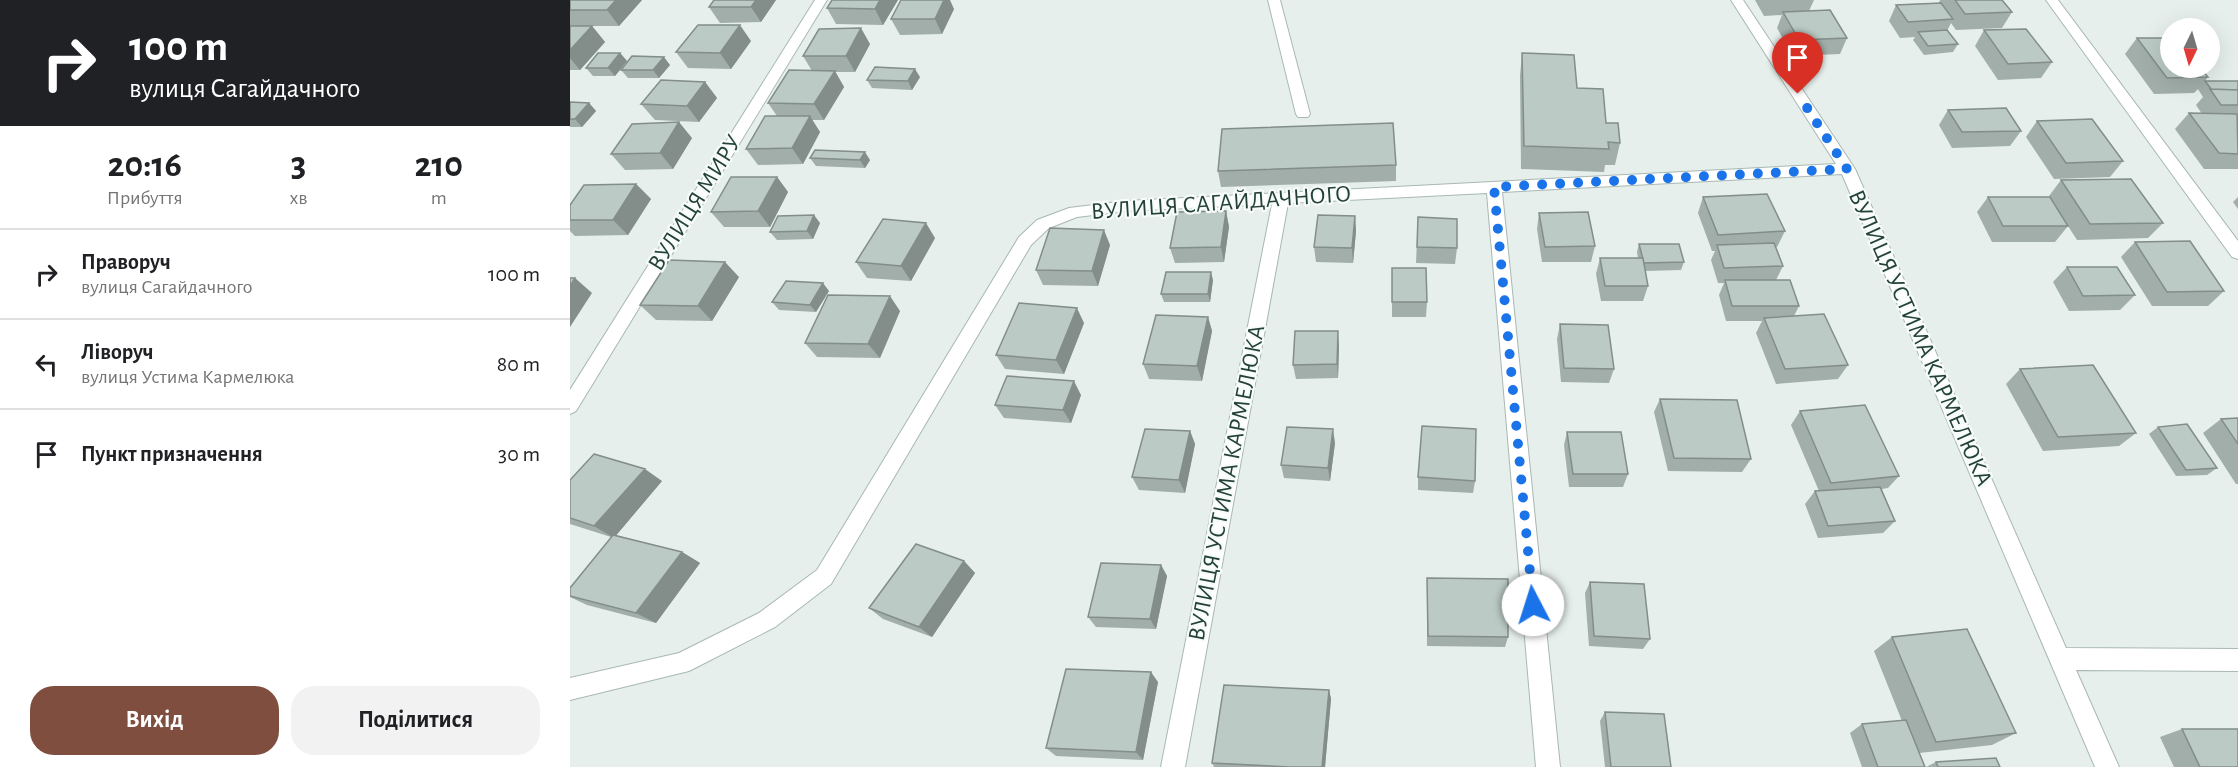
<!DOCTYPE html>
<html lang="uk">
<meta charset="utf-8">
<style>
:root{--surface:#fff;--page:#f2f2f2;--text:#202124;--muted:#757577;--line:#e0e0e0;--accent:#7f4e3f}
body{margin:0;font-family:"Alegreya Sans",sans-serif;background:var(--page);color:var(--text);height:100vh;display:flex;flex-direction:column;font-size:22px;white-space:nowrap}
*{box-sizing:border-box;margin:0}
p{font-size:20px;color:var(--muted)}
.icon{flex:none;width:33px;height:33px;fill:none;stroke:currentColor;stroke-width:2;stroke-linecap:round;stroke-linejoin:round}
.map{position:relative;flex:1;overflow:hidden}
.panel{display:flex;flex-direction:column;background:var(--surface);width:570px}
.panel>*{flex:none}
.banner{background:#202124;color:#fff;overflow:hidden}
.needle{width:39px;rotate:185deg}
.buttons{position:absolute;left:1590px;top:18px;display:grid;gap:12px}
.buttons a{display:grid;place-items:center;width:60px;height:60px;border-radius:50%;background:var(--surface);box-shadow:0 6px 24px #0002;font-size:30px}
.pin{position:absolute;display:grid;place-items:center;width:51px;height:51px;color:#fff;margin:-62px -26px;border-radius:50% 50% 50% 0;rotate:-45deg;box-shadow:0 0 6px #0007}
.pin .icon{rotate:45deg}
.me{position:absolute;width:66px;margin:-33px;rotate:355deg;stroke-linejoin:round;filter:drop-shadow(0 0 4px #0008)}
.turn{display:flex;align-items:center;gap:21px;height:126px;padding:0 30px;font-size:27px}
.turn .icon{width:78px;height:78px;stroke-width:2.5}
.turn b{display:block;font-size:42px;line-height:51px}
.eta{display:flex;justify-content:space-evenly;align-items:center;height:102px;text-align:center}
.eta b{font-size:36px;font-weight:700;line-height:42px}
.action{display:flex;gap:12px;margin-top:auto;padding:12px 30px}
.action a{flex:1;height:69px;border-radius:24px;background:var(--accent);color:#fff;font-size:24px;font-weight:700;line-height:69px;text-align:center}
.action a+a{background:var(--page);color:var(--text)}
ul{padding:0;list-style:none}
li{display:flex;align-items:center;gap:18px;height:90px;padding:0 30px;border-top:2px solid var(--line)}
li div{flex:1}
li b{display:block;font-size:22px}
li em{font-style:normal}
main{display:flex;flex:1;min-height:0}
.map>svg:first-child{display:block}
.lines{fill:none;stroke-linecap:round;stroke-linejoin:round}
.lane-casing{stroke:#a8b8b2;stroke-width:2}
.street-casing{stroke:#a8b8b2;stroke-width:2}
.lane{fill:#fff;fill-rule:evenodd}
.street{fill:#fff;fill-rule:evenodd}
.wall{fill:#a1aea9}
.shaded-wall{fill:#838d89}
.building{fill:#bbcac4;stroke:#838d89;stroke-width:1.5}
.route{stroke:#1a73e8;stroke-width:10;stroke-dasharray:0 18}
.labels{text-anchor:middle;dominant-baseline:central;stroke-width:4.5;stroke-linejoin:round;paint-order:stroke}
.street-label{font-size:24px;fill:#24423a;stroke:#f7fbf9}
</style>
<main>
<section class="panel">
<div class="banner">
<div class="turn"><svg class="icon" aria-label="right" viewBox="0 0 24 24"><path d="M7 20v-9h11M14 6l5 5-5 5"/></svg><div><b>100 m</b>вулиця Сагайдачного</div></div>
</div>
<div class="eta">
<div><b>20:16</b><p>Прибуття</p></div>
<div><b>3</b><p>хв</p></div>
<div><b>210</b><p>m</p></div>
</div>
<ul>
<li><svg class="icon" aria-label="right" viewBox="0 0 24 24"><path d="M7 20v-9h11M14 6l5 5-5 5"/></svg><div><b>Праворуч</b><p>вулиця Сагайдачного</p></div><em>100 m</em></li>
<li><svg class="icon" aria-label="left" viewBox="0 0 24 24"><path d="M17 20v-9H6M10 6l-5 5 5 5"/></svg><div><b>Ліворуч</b><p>вулиця Устима Кармелюка</p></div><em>80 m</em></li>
<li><svg class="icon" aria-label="arrive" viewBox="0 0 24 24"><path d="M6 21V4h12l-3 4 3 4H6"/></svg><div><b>Пункт призначення</b></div><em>30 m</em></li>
</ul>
<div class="action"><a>Вихід</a><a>Поділитися</a></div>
</section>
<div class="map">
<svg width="1668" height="767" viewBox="0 0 1668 767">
<rect width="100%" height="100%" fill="#e6efeb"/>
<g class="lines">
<defs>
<path id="lane" d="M698 0H710L740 114 738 117H728L726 114Z"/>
<path id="street" d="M245 0H257L6 411 0 414V390Z
M1161 0H1173L1285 169 1496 648 1668 649V671L1506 670 1549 767H1525L1272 174 932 192 990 767H966L917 193 718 203 615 767H591L702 204 556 211 507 217 479 228 461 245 261 584 205 627 119 671 0 700V678L109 653 189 613 247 570 449 237 467 220 499 208 556 201 1266 164Z
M1476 0H1488L1668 241V259L1662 257Z"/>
</defs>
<use href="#lane" class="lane-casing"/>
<use href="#street" class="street-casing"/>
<use href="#lane" class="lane"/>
<use href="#street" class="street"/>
</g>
<path class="wall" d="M0 0H72L49 26H22L35 42 10 70H0Z
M206 0 191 22 150 23 139 7Z
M328 0 313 25 266 24 257 8Z
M1185 0H1244L1239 11 1277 38 1270 54 1222 56 1207 28 1212 15 1194 16Z
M1370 0H1432L1442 12 1432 28 1386 30 1381 23 1377 31 1388 44 1383 52 1354 55 1343 40 1345 37 1330 38 1319 21 1326 5 1369 3Z
M384 9 372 34 330 35 321 19Z
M1414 30 1482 62 1471 78 1428 80 1405 46Z
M1567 38 1600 68 1638 77 1635 81H1668V169H1634L1605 129 1619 113 1632 114 1626 105 1633 97 1628 89 1624 93 1584 94 1555 54Z
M181 41 161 69 118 68 106 52Z
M300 44 285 72H265L274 87 254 120H242L250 132 233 164 188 165 176 149 207 116 198 103 242 71 233 56Z
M50 53 57 61 45 76H23L16 68Z
M952 53 1007 88 1036 123 1050 143 1045 165H1035L1034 172 951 169 950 76Z
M100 65 89 78H58L51 70Z
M350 77 342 90 302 88 297 80Z
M135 82 147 98 129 122 85 120 71 104Z
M0 102 19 103 26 111 12 127H0Z
M1378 110 1451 131 1440 146 1382 148 1369 125Z
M1467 121 1553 161 1540 177 1484 179 1456 137Z
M122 138 103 169 55 170 41 154Z
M240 158 300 160 295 168 246 166Z
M826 165V181L651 187 648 171Z
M207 177 218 192 200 227H154L141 212Z
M1491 180 1593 223 1578 238 1507 240 1489 212 1498 226 1485 242H1422L1407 212 1418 197H1480L1479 196Z
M66 184 81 199 58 235 5 236 0 231V205Z
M1133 197 1215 231 1207 247H1206L1213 266 1206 280 1229 306 1224 316 1278 365 1268 379 1206 384 1186 333 1192 321H1156L1149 295 1154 283H1148L1141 260 1145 251H1142L1128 213Z
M1668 197V209L1663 202Z
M656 211 659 227 654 262 605 263 600 248Z
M969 213 1025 246 1021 262H972L967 229Z
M785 216 786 231 783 263 746 262 744 247Z
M848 217 887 248 885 264 846 263Z
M250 223 243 239 207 240 200 232Z
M365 238 341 281 297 278 286 262Z
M1565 242 1654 291 1638 306H1582L1551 257Z
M1069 244 1114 262 1111 270 1075 271 1078 286 1073 301H1031L1026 274 1030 258H1068L1067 252Z
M540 245 528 286 473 285 466 270Z
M1497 267 1565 295 1550 310 1499 311 1483 282Z
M822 268 857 302 856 317H822Z
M169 277 142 321 86 320 70 305Z
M643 280 640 302H594L591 294Z
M259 291 246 312 209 310 202 302Z
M330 311 310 358 247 357 235 343Z
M638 317 642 331 632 381 579 379 573 364Z
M514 323 494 374 435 369 426 355Z
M990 324 1044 369 1039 383 991 382 987 339Z
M769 346 768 378 726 379 723 365Z
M1450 369 1566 433 1549 446 1473 451 1436 384Z
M511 395 501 423 434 418 425 405Z
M1090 399 1181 459 1172 472 1098 471 1084 412Z
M1230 411 1329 476 1318 488 1312 489 1325 521 1313 533 1248 538 1235 504 1245 491H1249L1221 425Z
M1668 418V484H1666L1633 433 1651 419Z
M1588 427 1647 468 1637 475 1606 476 1579 434Z
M620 431 625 444 615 493 569 490 562 477Z
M997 432 1058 474 1053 487H999L994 445Z
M765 443 760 481 714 478 711 465Z
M848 477 905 481 903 493 848 490Z
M0 480 92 481 46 535 112 552 130 563 86 623 17 605 0 597V588L41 537 0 524Z
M394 561 405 573 362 637 313 619 299 608Z
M591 565 597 576 586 629 526 627 518 617Z
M857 578 938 637 935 647 857 646Z
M1020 582 1080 639 1073 649 1019 646 1015 593Z
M1322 637 1446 733 1422 745 1349 753 1355 767H1292L1280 733 1292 724 1332 721 1304 651Z
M588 682 573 760 486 756 476 748Z
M759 690 761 699 755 767H644L642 763Z
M1035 712 1101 767H1035L1030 721Z
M1612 729 1668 767H1604L1590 737Z
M1366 762 1430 767H1356Z"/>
<path class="shaded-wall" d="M46 0H72L49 26 37 10Z
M186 0H206L191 22 181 7Z
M310 0H328L313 25 305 9Z
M374 0H380L384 9 372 34 365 19Z
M170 25 181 41 161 69 150 53Z
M22 26 35 42 10 70 0 58V50Z
M291 28 300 44 285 72 276 56Z
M50 53 57 61 45 76 38 68Z
M94 57 100 65 89 78 83 70Z
M345 69 350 77 342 90 338 81Z
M265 71 274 87 254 120 244 104Z
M135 82 147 98 129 122 117 106Z
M19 103 26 111 12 127 5 119Z
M240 116 250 132 233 164 222 148Z
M109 122 122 138 103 169 90 153Z
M295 152 300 160 295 168 290 160Z
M207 177 218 192 200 227 188 211Z
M66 184 81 199 58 235 43 220Z
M656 211 659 227 654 262 651 247Z
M244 215 250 223 243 239 237 231Z
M785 216 786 231 783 263 782 248Z
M356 223 365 238 341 281 331 266Z
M534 230 540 245 528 286 522 271Z
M155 262 169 277 142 321 128 306Z
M641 272 643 280 640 302 638 294Z
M5 278 22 293 0 327V286Z
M253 283 259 291 246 312 240 305Z
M320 296 330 311 310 358 298 344Z
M507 308 514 323 494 374 486 360Z
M638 317 642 331 632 381 627 366Z
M768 331 769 346 768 378 767 364Z
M504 381 511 395 501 423 493 410Z
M763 429 765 443 760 481 758 468Z
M620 431 625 444 615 493 609 480Z
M75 469 92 481 44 538 24 526Z
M112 552 130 563 86 623 66 613Z
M394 561 405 573 362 637 349 627Z
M591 565 597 576 586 629 580 619Z
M581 672 588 682 573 760 566 752Z
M759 690 761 699 755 767H752Z"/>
<path class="building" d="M0 0H46L37 10H0Z
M144 0H186L181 7H139Z
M262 0H310L305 9 257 8Z
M331 0H374L365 19H321Z
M1385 0H1432L1442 12 1395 14Z
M1371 3 1383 19 1338 22 1326 5Z
M1260 10 1277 38 1229 40 1213 12Z
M128 25H170L150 53 106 52Z
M0 26H22L0 50Z
M291 28 276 56H233L249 29Z
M1456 29 1482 62 1438 64 1414 30Z
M1377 30 1388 44 1358 46 1348 32Z
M1567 38H1597L1600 42V68H1630L1638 77 1597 78Z
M28 53H50L38 68H16Z
M952 53 1004 55 1007 88 1033 89 1036 123H1048L1050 143 1038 142 1039 149 954 146Z
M62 56 94 57 83 70H51Z
M305 67 345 69 338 81 297 80Z
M219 70 265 71 244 104 198 103Z
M91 80 135 82 117 106 71 104Z
M1635 81H1668V90L1641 89Z
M1640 89 1668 90V105H1651Z
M0 102 19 103 5 119H0Z
M1436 108 1451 131 1392 132 1378 110Z
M1619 113 1667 114 1668 154 1649 153Z
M195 116H240L222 148 176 149Z
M1522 119 1553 161 1496 163 1467 121Z
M109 122 90 153 41 154 62 124Z
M823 123 826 165 648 171 652 129Z
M245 150 295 152 290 160 240 158Z
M161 177H207L188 211 141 212Z
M1561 179 1593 223 1520 224 1491 180Z
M66 184 43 220H0V205L14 185Z
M1197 194 1215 231 1148 235 1133 197Z
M1418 197H1480L1498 226H1433Z
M656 211 651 247 600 248 607 212Z
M1018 212 1025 246 975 247 969 213Z
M244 215 237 231 200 232 208 216Z
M748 215 785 216 782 248 744 247Z
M848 217 887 219V248L847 247Z
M313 219 356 223 331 266 286 262Z
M480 228 534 230 522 271 466 270Z
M1620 241 1654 291 1597 292 1565 242Z
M1204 243 1213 266 1154 268 1147 245Z
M1069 244H1109L1114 262 1074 263Z
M1030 258H1073L1078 286H1035Z
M99 260 155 262 128 306 70 305Z
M1497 267H1547L1565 295 1513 296Z
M822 268H856L857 302H822Z
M596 272H641L638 294H591Z
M0 278H5L0 286Z
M1155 280H1220L1229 306H1162Z
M216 281 253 283 240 305 202 302Z
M258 295 320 296 298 344 235 343Z
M449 303 507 308 486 360 426 355Z
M1254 314 1278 365 1215 369 1194 318Z
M586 315 638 317 627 366 573 364Z
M990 324 1038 325 1044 369 994 368Z
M725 331H768L767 364 723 365Z
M1523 365 1566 433 1488 437 1450 369Z
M437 376 504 381 493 410 425 405Z
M1090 399 1167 400 1181 459 1104 458Z
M1295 405 1329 476 1261 483 1230 411Z
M1668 418V444L1651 419Z
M1617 424 1647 468 1616 470 1588 427Z
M852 426 906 429 905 481 848 477Z
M717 427 763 429 758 468 711 465Z
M575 429 620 431 609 480 562 477Z
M997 432H1051L1058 474H1003Z
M24 454 75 469 24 526 0 518V480Z
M1310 487 1325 521 1258 526 1245 491Z
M43 535 112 552 66 613 0 596V588Z
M346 544 394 561 349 627 299 608Z
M531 563 591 565 580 619 518 617Z
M857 578 938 579V637L858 636Z
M1020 582 1074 584 1080 639 1024 636Z
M1397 629 1446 733 1366 742 1322 637Z
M496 669 581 672 566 752 476 748Z
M654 685 759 690 752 767H719L642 763Z
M1035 712 1094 714 1101 767H1041Z
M1336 720 1355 767H1308L1292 724Z
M1612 729H1668V767H1630Z
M1426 758 1430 767H1368L1366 762Z"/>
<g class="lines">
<path class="route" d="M963 605 924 187 1277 169 1228 94"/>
</g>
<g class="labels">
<g class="street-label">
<text transform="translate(125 203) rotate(-58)">ВУЛИЦЯ МИРУ</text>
<text transform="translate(651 203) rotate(-4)">ВУЛИЦЯ САГАЙДАЧНОГО</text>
<text transform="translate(1350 338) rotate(66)">ВУЛИЦЯ УСТИМА КАРМЕЛЮКА</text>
<text transform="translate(657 483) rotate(-79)">ВУЛИЦЯ УСТИМА КАРМЕЛЮКА</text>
</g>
</g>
</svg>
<div class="buttons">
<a><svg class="needle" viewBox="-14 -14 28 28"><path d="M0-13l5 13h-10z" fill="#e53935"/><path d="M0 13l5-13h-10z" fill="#757577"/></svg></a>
</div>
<div class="pin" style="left:1228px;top:94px;background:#d93025"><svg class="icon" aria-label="arrive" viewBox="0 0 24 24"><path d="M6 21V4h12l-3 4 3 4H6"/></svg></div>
<svg class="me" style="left:963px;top:605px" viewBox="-20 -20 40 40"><circle r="19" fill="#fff"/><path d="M0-13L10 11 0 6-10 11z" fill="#1a73e8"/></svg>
</div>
</main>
